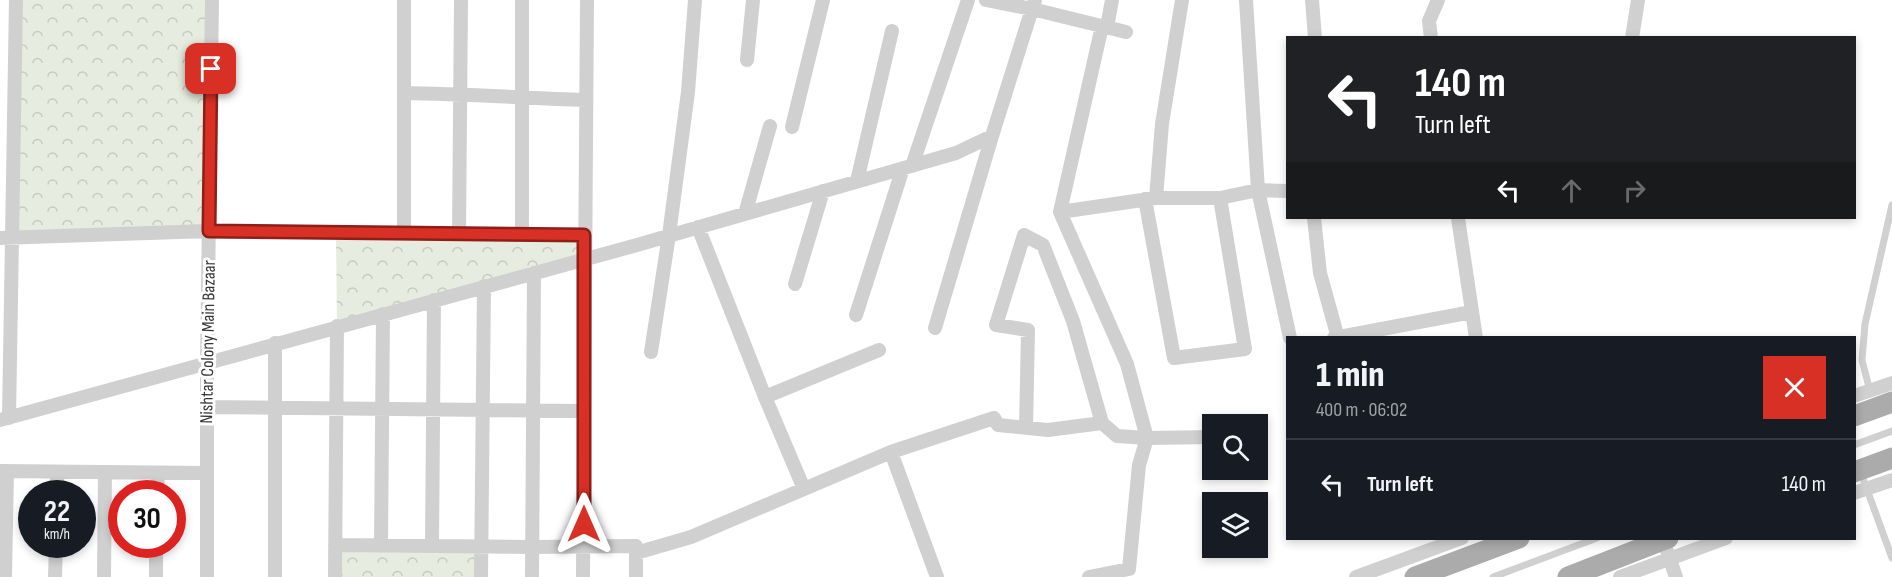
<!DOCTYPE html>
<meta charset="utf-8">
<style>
:root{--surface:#171b24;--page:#242831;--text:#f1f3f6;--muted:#9ea1a6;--line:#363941}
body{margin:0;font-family:"Sofia Sans Condensed",sans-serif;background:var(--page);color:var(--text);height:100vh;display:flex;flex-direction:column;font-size:22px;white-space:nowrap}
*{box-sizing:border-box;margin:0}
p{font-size:20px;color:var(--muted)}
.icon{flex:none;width:33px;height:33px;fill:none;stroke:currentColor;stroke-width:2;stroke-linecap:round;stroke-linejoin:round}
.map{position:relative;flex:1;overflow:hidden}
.sheet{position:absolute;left:1286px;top:336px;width:570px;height:204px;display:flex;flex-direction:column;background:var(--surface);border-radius:0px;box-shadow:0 3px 9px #0003}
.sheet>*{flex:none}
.banner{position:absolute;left:1286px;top:36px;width:570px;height:183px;border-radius:0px;box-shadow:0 3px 9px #0003;background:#202124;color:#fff;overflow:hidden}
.fabs{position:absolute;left:1202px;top:414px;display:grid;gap:12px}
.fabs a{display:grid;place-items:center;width:66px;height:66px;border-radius:0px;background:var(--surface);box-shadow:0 3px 9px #0003;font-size:30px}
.speed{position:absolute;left:18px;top:480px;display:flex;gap:12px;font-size:30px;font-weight:700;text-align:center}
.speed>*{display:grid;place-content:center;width:78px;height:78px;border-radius:50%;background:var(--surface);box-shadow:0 3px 9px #0003;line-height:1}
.speed small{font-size:15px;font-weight:400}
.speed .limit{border:9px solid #d22;background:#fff;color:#111}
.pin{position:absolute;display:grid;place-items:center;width:51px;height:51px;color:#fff;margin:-26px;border-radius:12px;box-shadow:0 3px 9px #0006}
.me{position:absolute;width:66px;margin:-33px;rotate:0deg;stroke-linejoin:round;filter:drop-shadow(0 0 4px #0008)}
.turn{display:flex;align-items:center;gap:21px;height:126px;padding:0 30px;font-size:27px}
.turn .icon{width:78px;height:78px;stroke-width:2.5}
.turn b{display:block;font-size:42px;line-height:51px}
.lanes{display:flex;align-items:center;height:57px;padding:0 30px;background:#0003;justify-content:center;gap:30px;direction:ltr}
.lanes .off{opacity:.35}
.round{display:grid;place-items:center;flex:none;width:63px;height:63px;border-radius:0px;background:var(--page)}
.summary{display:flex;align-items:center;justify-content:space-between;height:102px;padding:0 30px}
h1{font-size:36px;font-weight:800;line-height:45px}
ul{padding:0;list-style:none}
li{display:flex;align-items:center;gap:18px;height:90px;padding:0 30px;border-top:2px solid var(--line)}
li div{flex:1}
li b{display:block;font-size:22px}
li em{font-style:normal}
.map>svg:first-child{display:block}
.forest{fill:url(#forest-crowns)}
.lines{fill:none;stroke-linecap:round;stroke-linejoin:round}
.service{stroke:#d0d0d0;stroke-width:7}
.minor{stroke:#d0d0d0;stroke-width:14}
.primary{stroke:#ababab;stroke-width:21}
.route-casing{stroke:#8d1f18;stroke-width:15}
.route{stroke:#d93025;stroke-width:10}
.labels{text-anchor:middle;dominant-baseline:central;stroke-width:6;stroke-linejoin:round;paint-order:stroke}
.street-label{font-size:18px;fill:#333;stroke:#fff}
</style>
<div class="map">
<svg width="1892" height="577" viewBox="0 0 1892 577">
<defs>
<pattern id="forest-crowns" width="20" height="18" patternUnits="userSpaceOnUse" patternTransform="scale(1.5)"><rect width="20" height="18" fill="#e6ecdf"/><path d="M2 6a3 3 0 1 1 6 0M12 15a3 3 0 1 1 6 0" fill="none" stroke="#c6cbc0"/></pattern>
</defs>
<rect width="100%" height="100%" fill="#fff"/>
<path class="forest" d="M16 0H212L209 231 12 238Z
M336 233 584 235V259L337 326Z
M335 545H481V577H335Z"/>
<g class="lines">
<path class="service" d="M1870 391 1862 360 1865 324 1892 205
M1854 445 1892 431
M1861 473 1892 558
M1493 577 1597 538"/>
<path class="minor" d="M404 0V233
M986 0 1032 9 1035 0
M1246 0 1258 190 1290 338
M1312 0 1315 38
M1107 27 1112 0
M1431 38 1429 21 1438 0
M1632 38 1638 0
M747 60 753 0
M404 93C465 94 525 98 586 100
M792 127 823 0
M912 166 968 0
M857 181 892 31
M1156 198 1162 124 1182 0
M1145 199 1174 358 1245 349 1220 198
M1060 212 1156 198H1220L1258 190 1287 191
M745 214 770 126
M1314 218 1320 273 1338 338
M1458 218 1476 338
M698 227 765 397 804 489
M459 234 461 0
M522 234V0
M0 238 209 231 584 235
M795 284 823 191
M856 315 903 168
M935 328 992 136 1032 9 1126 32
M1334 338 1472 312
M651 352 669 235 688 92 695 0
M1854 396 1892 383
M765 397 879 350
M207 407 584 411
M9 418 16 0
M0 420 637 245 956 153 992 136
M1026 428 1028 330 996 325 1024 235 1043 245 1073 321 1102 423
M1257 437H1261
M891 452 937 577
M0 471 207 473
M1854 493 1892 480
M57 494V472
M157 494 158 473
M335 545 532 547 636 546V577
M381 545 383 314
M432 545 434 300
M1667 551 1676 577
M636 553 691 537 891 452 994 418 998 425 1048 430 1102 423 1117 436 1147 438 1212 437
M5 577 7 471
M55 577 56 544
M104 577 105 472
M156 577V544
M207 577V362L212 0
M275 577V343
M335 577 337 326
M481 577 484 286
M532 577 534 273
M583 577 587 0
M1089 577 1129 569 1139 465 1147 438 1127 364 1060 212 1102 26
M1356 577 1462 538
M1620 577 1726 538"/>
<path class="primary" d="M1854 416 1892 402
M1854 472 1892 458
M1415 577 1519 538
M1568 577 1668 538"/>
</g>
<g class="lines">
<defs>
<path id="route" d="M211 69 209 231 584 235V524"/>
</defs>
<use href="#route" class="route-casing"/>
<use href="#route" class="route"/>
</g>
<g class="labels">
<g class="street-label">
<text transform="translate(208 342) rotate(-89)">Nishtar Colony Main Bazaar</text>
</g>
</g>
</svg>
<div class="fabs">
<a><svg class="icon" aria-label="search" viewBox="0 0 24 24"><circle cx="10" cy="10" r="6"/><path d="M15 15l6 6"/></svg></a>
<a><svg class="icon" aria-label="layers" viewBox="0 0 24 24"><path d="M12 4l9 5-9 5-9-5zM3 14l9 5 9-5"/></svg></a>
</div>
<div class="speed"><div>22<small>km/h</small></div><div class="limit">30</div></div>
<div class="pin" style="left:211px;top:69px;background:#d93025"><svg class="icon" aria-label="arrive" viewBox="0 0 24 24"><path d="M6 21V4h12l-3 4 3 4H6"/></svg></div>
<svg class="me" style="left:584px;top:524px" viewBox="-20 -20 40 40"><path d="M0-17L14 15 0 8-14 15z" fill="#d93025" stroke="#fff" stroke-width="4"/></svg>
<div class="banner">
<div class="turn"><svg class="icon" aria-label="left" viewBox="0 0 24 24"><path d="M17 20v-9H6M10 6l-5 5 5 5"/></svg><div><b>140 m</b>Turn left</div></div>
<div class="lanes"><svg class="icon" aria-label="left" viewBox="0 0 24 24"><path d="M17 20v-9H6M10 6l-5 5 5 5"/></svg><svg class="icon off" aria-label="ahead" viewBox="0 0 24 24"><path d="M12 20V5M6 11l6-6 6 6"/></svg><svg class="icon off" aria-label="right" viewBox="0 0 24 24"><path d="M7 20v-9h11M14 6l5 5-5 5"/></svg></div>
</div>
<section class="sheet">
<div class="summary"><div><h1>1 min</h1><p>400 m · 06:02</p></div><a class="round" style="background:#d93025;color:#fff"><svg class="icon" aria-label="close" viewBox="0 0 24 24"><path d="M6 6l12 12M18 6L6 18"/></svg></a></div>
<ul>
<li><svg class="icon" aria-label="left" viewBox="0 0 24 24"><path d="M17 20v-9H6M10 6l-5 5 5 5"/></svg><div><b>Turn left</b></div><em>140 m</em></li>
</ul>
</section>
</div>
